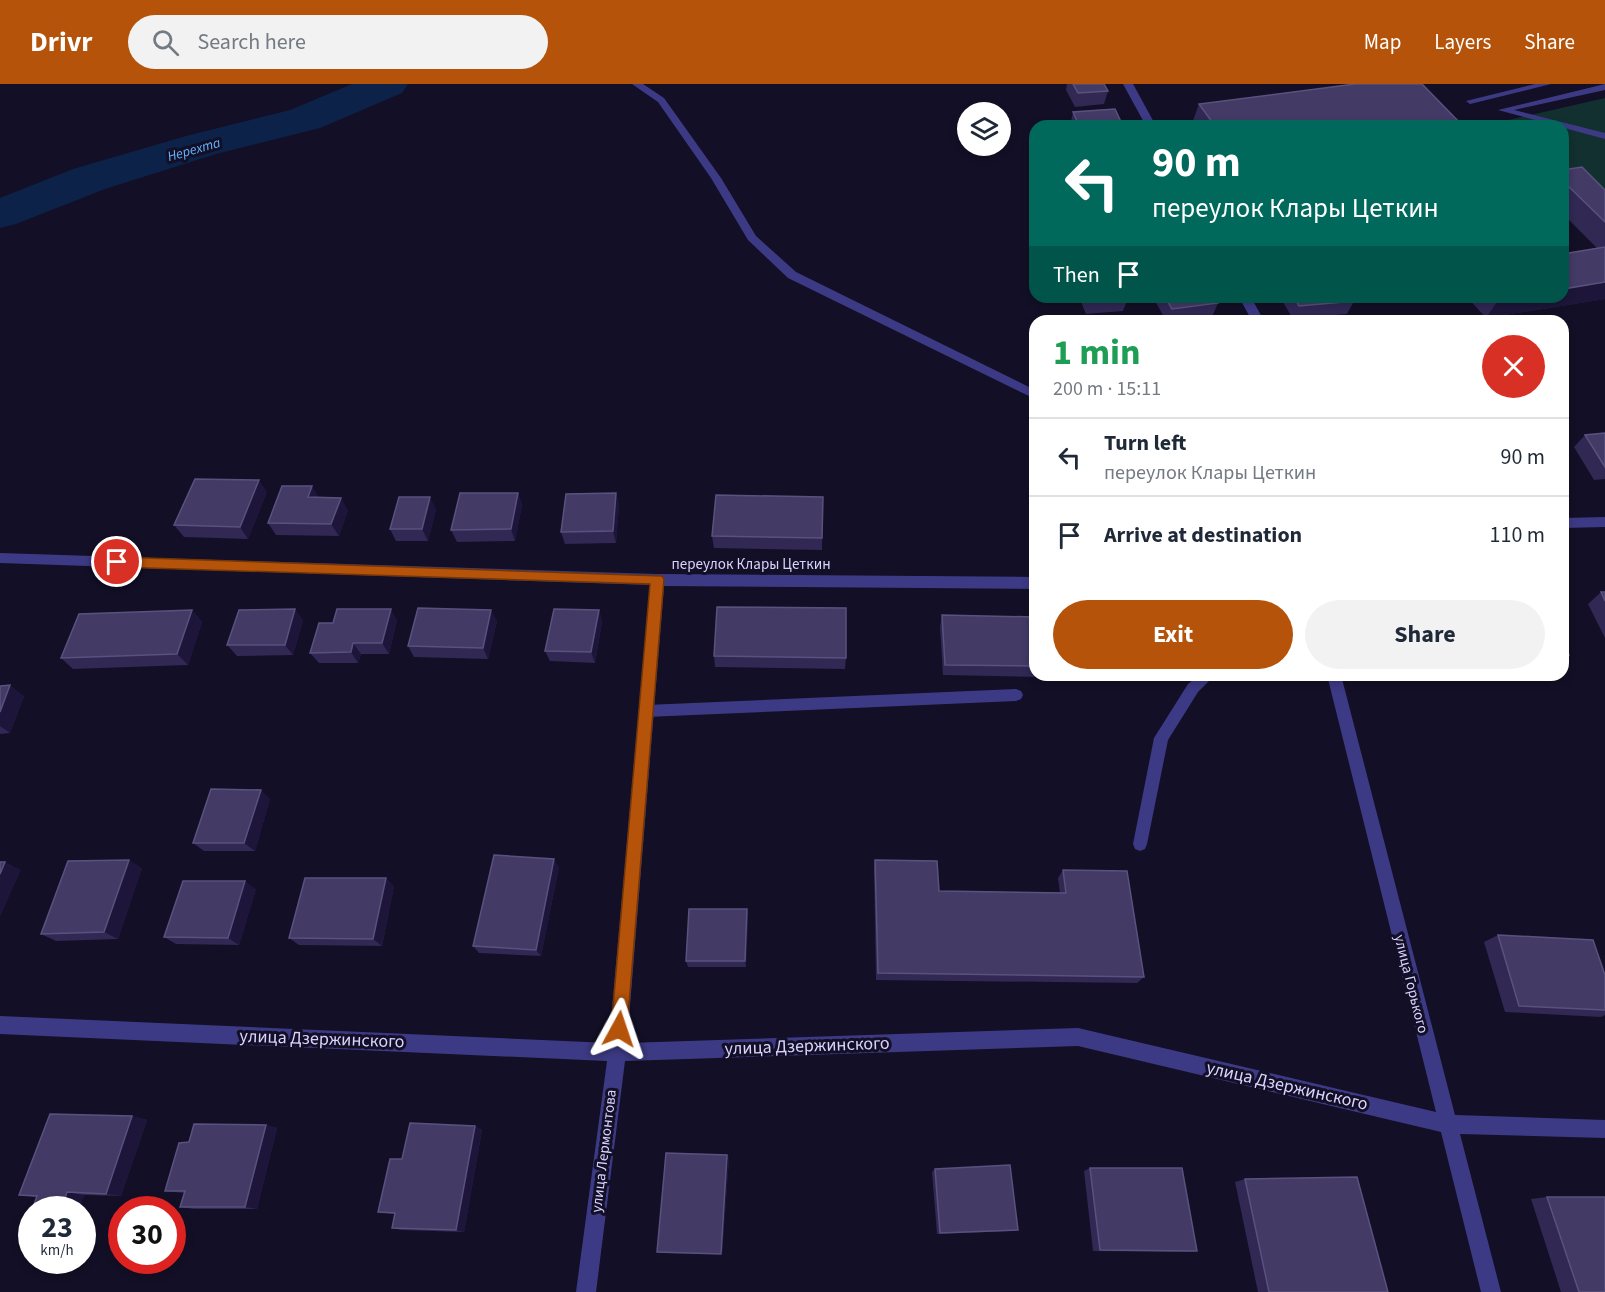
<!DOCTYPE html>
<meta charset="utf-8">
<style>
:root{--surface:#fff;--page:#f2f2f3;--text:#1f2937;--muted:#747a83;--line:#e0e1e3;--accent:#b45309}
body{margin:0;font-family:"Source Sans 3",sans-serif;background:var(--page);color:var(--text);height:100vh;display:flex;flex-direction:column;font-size:22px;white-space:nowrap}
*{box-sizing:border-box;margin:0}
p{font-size:20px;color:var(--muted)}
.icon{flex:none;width:33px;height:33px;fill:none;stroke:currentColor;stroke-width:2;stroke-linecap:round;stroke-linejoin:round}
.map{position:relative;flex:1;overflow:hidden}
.panel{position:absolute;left:1029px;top:231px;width:540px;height:366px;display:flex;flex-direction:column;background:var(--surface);border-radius:18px;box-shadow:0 3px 9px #0003}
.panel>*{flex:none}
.hud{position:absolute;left:1029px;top:36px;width:540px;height:183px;border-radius:18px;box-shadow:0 3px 9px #0003;background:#00695c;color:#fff;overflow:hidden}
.tools{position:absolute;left:957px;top:18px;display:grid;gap:12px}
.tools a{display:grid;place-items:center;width:54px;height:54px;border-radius:50%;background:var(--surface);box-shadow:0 3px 9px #0003;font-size:30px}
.speed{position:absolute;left:18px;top:1112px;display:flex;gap:12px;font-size:30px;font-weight:700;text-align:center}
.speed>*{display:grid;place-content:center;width:78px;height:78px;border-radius:50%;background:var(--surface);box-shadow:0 3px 9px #0003;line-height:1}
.speed small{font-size:15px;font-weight:400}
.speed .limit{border:9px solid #d22;background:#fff;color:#111}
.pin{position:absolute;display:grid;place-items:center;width:51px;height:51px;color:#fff;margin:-26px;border:3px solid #fff;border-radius:50%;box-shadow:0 2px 6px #0007}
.me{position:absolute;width:66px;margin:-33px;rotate:5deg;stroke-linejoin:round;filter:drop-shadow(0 0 4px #0008)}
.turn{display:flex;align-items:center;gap:21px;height:126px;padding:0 24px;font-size:27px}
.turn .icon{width:78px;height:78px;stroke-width:2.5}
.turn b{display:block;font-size:42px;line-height:51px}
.then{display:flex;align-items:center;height:57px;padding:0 24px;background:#0003;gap:12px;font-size:22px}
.round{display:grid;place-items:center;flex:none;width:63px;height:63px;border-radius:32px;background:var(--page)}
.overview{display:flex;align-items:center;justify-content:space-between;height:102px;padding:0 24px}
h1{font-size:36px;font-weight:700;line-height:45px;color:#1e9e55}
.primary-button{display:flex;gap:12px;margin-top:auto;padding:12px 24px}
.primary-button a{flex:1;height:69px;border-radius:36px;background:var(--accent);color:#fff;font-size:24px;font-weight:700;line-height:69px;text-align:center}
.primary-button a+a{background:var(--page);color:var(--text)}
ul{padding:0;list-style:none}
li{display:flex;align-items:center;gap:18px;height:78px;padding:0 24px;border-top:2px solid var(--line)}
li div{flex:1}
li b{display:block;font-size:22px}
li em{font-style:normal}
header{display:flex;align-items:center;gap:36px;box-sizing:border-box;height:84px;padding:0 30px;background:var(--accent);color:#fff}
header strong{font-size:28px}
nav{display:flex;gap:33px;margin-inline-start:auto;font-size:21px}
.search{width:420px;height:54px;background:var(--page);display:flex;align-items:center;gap:15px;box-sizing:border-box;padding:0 21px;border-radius:33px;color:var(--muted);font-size:22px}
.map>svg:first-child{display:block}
.green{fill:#12302f}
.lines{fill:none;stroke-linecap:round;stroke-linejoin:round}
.river{fill:#0c2248;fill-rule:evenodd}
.lane{fill:#3d3a85;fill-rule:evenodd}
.street{fill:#3d3a85;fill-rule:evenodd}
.wall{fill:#312854}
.shaded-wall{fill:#1d163a}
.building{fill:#433a66;stroke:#5a527e;stroke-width:1.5}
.route{fill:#b45309;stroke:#753606;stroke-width:1.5}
.labels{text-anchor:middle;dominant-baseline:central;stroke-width:6;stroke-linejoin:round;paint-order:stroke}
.far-water-label{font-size:14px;font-style:italic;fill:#62b6ff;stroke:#130f26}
.street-label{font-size:15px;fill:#d9d4ff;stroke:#130f26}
.near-street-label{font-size:18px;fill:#d9d4ff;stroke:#130f26}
</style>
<header>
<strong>Drivr</strong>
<div class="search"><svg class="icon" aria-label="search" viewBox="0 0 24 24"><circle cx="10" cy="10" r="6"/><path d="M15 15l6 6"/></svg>Search here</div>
<nav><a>Map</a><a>Layers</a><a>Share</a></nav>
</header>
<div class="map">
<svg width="1605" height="1208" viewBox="0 0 1605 1208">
<rect width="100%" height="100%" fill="#130f26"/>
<path class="green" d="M1605 14V123L1563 87V42H1510L1504 37Z"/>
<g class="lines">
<path class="river" d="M352 0H408L402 9 320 44 216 70 105 105 16 140 0 144V114L73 85 186 52 290 26Z"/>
<path class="lane" d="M1535 0H1551L1470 20 1466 17Z
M1605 0V6L1514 26 1605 49V55L1498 26Z
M1199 591H1215L1198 608 1168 656 1147 760 1145 765 1140 767 1135 765 1133 760 1154 654 1188 600Z
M1016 605 1021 607 1023 611 1021 615 1016 617 646 633 641 631 639 627 641 623 646 621Z"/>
<path class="street" d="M632 0H643L664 14 721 94 756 152 796 188 1035 306V315L788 194 748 156 711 94 658 18Z
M1123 0H1133L1156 42H1146Z
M1239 213H1251L1264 237H1252Z
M1605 433V443L1563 444V434Z
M0 469 657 490 1035 493V505L664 502 627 959 1078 944 1436 1028 1327 591H1341L1455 1031 1605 1036V1054L1460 1050 1501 1208H1481L1441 1048 1078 962 625 977 596 1208H576L607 977 0 950V932L609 959 650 501 0 479Z"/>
</g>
<path class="wall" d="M1067 0H1104L1108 7 1104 20 1075 23 1066 6Z
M1199 20 1463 42H1191Z
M1073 28 1123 42H1070Z
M1563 86 1605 106V215L1486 234 1467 213H1563L1597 164 1563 130Z
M1079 213H1127L1128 214 1123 227 1086 230Z
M1153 213H1214L1218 219 1212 233 1179 237H1166Z
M1280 213H1351L1354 217 1347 230 1293 235Z
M1605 349V395L1594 396 1574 363 1585 351Z
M267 408 248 455 184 453 174 441Z
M518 409 522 421 515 457 457 458 451 446Z
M616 409 619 421 616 459 565 460 561 448Z
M823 413 822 466 714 464 712 452Z
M319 414 348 426 339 452 276 451 268 439Z
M436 425 428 457H396L390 445Z
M1601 508H1605V554L1588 520Z
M192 526 202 538 188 581 73 585 61 574Z
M599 526 602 538 595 579 550 577 545 567Z
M942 531 1035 533V591H1087L1086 594 943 591 940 543Z
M303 536 293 571 237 572 227 561Z
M397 536 389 570H361L358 579H319L310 569 333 539Z
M497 537 488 575 414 573 408 562Z
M714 572 846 574 845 585 715 583Z
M0 602 24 612 10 649 0 650Z
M270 715 255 767H204L193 759Z
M875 776 939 807 1060 809 1058 794 1063 786 1144 893 1137 899 876 896 874 785Z
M559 783 541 872 479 869 473 862Z
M142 784 118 855 56 857 41 850Z
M394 802 382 862 299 861 289 854Z
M256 805 239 861 176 860 164 853Z
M747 825 748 832 746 883H688L686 877Z
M1498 851 1605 891V931L1601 933 1505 928 1484 858Z
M132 1032 147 1036 121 1112 84 1111 79 1125H47L33 1123 37 1113 19 1111Z
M266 1041 277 1044 257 1125H194L180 1123 184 1109 165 1107 189 1058Z
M475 1042 482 1046 464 1148 401 1146 392 1144 395 1130 378 1128 402 1075Z
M727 1071 729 1074 722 1170 660 1169 657 1168Z
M1090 1084 1197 1167 1188 1168 1093 1167 1084 1087Z
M935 1085 1018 1146 1013 1147 937 1150 932 1088Z
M1245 1095 1388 1208H1258L1235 1098Z
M1547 1113 1605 1208H1561L1531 1115Z"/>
<path class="shaded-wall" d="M1605 198V215L1486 234 1499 215 1511 213H1563V205Z
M259 396 267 408 248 455 240 443Z
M312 402 320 415 308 413Z
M518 409 522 421 515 457 511 445Z
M616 409 619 421 616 459 613 447Z
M430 413 436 425 428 457 422 445Z
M341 414 348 426 339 452 331 440Z
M295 525 303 536 293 571 285 561Z
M391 525 397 536 389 570 382 559Z
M192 526 202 538 188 581 177 570Z
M491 526 497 537 488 575 483 564Z
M599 526 602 538 595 579 591 568Z
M353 559 361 570 358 579 351 568Z
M10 601 24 612 10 649 0 642V628Z
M261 706 270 715 255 767 244 759Z
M554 775 559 783 541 872 536 866Z
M129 776 142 784 118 855 104 848Z
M5 778 21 786 0 833V790Z
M386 794 394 802 382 862 373 855Z
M245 797 256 805 239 861 228 854Z
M747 825 748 832 746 883 745 877Z
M132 1032 147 1036 121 1112 106 1110Z
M266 1041 277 1044 257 1125 245 1123Z
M475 1042 482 1046 464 1148 456 1146Z
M727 1071 729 1074 722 1170H721Z
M67 1108 84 1111 79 1125 62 1124Z"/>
<path class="building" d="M1073 0H1104L1108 7 1078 9Z
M1355 0H1422L1463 42H1215L1199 20Z
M1115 25 1123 42H1079L1073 28Z
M1582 83 1605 106V138L1563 97V86Z
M1605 163V198L1563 205V170Z
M1088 213H1127L1128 214 1090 217Z
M1165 213H1214L1218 219 1172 225Z
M1294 213H1351L1354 217 1299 222Z
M1497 213H1511L1499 215Z
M1605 349V383L1585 351Z
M195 395 259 396 240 443 174 441Z
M282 402H312L308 413 341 414 331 440 268 439Z
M460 409H518L511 445 451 446Z
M616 409 613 447 561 448 566 410Z
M716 411 823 413 822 454 712 452Z
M399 413H430L422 445H390Z
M1601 508H1605V517Z
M717 523 846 524V574L714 572Z
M418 524 491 526 483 564 408 562Z
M295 525 285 561H227L239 526Z
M337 525H391L382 559H353L351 568 310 569 319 539H333Z
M554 525 599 526 591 568 545 567Z
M192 526 177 570 61 574 79 530Z
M942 531 1035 533V582L945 581Z
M1563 559 1569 571H1563Z
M10 601 0 628V602Z
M211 705 261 706 244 759H193Z
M494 771 554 775 536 866 473 862Z
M129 776 104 848 41 850 68 777Z
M875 776 937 777 939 807 1066 809 1063 786 1127 787 1144 893 878 889Z
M0 778H5L0 790Z
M305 794H386L373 855 289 854Z
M183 797H245L228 854 164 853Z
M689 825H747L745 877H686Z
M1498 851 1593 856 1605 891V926L1519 922Z
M50 1030 132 1032 106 1110 67 1108 62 1124 33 1123 37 1112 19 1111Z
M410 1039 475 1042 456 1146 392 1144 395 1129 378 1128 390 1075H402Z
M194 1040 266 1041 245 1123H180L185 1107H165L179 1059 189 1058Z
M666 1069 727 1071 721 1170 657 1168Z
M1010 1081 1018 1146 940 1149 935 1085Z
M1090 1084H1182L1197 1167 1100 1166Z
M1357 1093 1388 1208H1269L1245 1095Z
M1547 1113H1605V1208H1579Z"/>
<path class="route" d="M117 473 662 492 664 495 627 945 625 951 619 953 613 951 611 945 650 500 117 483 111 478Z"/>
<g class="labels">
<g class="far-water-label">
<text transform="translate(194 66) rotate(-16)">Нерехта</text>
</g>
<g class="street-label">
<text x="751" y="480">переулок Клары Цеткин</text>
<text transform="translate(1411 900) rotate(76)">улица Горького</text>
<text transform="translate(604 1067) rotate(-83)">улица Лермонтова</text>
</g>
<g class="near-street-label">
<text transform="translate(322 955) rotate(2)">улица Дзержинского</text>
<text transform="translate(807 962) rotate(-2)">улица Дзержинского</text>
<text transform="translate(1287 1002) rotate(13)">улица Дзержинского</text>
</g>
</g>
</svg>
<div class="tools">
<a><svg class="icon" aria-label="layers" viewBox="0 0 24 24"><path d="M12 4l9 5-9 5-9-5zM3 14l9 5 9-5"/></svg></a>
</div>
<div class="speed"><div>23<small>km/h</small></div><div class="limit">30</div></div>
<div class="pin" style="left:117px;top:478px;background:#d93025"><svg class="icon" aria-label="arrive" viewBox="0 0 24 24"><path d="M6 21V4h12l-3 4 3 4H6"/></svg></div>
<svg class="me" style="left:619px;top:945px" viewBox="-20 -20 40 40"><path d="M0-17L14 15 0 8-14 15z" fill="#b45309" stroke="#fff" stroke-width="4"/></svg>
<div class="hud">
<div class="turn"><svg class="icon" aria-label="left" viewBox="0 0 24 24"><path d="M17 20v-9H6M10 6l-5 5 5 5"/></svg><div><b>90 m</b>переулок Клары Цеткин</div></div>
<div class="then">Then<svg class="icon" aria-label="arrive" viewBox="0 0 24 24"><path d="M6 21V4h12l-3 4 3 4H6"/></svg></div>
</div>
<section class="panel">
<div class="overview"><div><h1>1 min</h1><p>200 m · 15:11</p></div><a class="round" style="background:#d93025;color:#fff"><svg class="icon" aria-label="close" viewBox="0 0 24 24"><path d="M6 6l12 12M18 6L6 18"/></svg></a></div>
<ul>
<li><svg class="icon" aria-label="left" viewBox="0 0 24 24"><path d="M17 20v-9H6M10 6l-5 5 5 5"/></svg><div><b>Turn left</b><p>переулок Клары Цеткин</p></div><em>90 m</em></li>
<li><svg class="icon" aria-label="arrive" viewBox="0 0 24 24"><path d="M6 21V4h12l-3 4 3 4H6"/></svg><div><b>Arrive at destination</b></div><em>110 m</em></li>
</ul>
<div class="primary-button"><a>Exit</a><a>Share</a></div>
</section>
</div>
